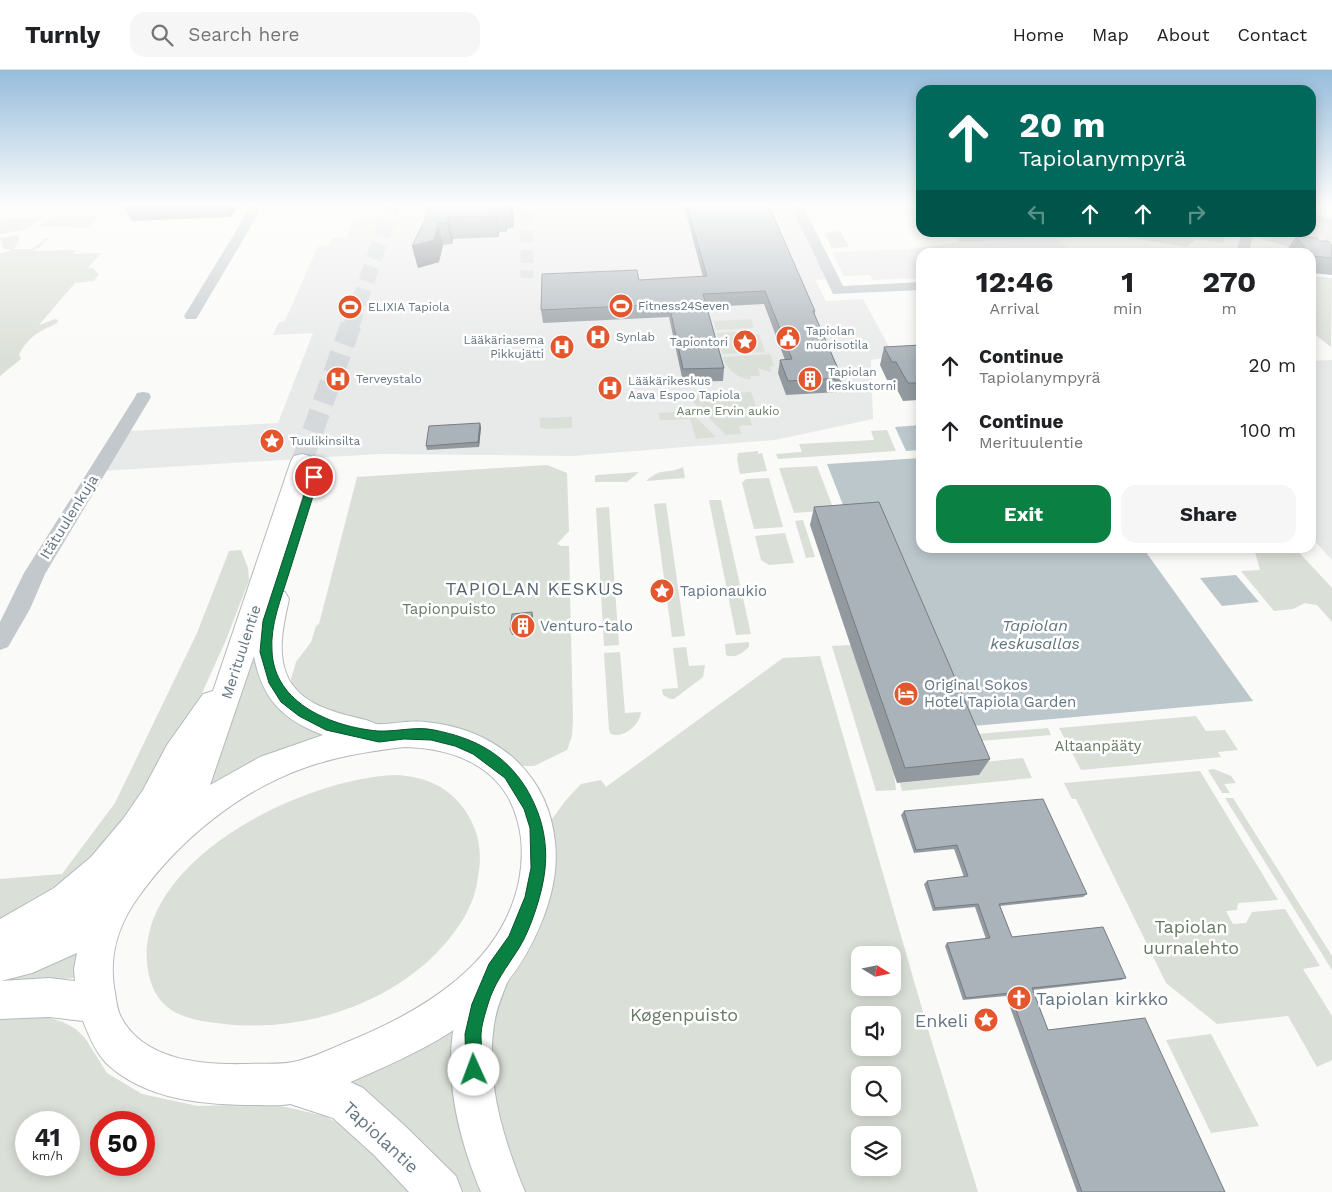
<!DOCTYPE html>
<meta charset="utf-8">
<style>
:root{--surface:#fff;--page:#f6f6f6;--text:#202124;--muted:#757577;--line:#e0e0e0;--accent:#0b8043}
body{margin:0;font-family:"Work Sans",sans-serif;background:var(--page);color:var(--text);height:100vh;display:flex;flex-direction:column;font-size:19px;white-space:nowrap}
*{box-sizing:border-box;margin:0}
p{font-size:16px;color:var(--muted)}
.icon{flex:none;width:28px;height:28px;fill:none;stroke:currentColor;stroke-width:2;stroke-linecap:round;stroke-linejoin:round}
.map{position:relative;flex:1;overflow:hidden}
.side{position:absolute;left:916px;top:178px;width:400px;height:305px;display:flex;flex-direction:column;background:var(--surface);border-radius:15px;box-shadow:0 2px 12px #0003}
.side>*{flex:none}
.hud{position:absolute;left:916px;top:15px;width:400px;height:152px;border-radius:15px;box-shadow:0 2px 12px #0003;background:#00695c;color:#fff;overflow:hidden}
.needle{width:32px;rotate:100deg}
.fabs{position:absolute;left:851px;top:876px;display:grid;gap:10px}
.fabs a{display:grid;place-items:center;width:50px;height:50px;border-radius:10px;background:var(--surface);box-shadow:0 2px 12px #0003;font-size:25px}
.speed{position:absolute;left:15px;top:1041px;display:flex;gap:10px;font-size:25px;font-weight:700;text-align:center}
.speed>*{display:grid;place-content:center;width:65px;height:65px;border-radius:50%;background:var(--surface);box-shadow:0 2px 12px #0003;line-height:1}
.speed small{font-size:12px;font-weight:400}
.speed .limit{border:8px solid #d22;background:#fff;color:#111}
.pin{position:absolute;display:grid;place-items:center;width:42px;height:42px;color:#fff;margin:-21px;border:2px solid #fff;border-radius:50%;box-shadow:0 1px 5px #0007}
.me{position:absolute;width:55px;margin:-28px;rotate:358deg;stroke-linejoin:round;filter:drop-shadow(0 0 4px #0008)}
.turn{display:flex;align-items:center;gap:18px;height:105px;padding:0 20px;font-size:22px}
.turn .icon{width:65px;height:65px;stroke-width:2.5}
.turn b{display:block;font-size:35px;line-height:42px}
.lanes{display:flex;align-items:center;height:48px;padding:0 20px;background:#0003;justify-content:center;gap:25px;direction:ltr}
.lanes .off{opacity:.35}
.eta{display:flex;justify-content:space-evenly;align-items:center;height:85px;text-align:center}
.eta b{font-size:30px;font-weight:700;line-height:35px}
.action{display:flex;gap:10px;margin-top:auto;padding:10px 20px}
.action a{flex:1;height:58px;border-radius:15px;background:var(--accent);color:#fff;font-size:20px;font-weight:700;line-height:58px;text-align:center}
.action a+a{background:var(--page);color:var(--text)}
ul{padding:0;list-style:none}
li{display:flex;align-items:center;gap:15px;height:65px;padding:0 20px}
li div{flex:1}
li b{display:block;font-size:19px}
li em{font-style:normal}
header{display:flex;align-items:center;gap:30px;box-sizing:border-box;height:70px;padding:0 25px;background:var(--surface);border-bottom:1px solid var(--line)}
header strong{font-size:24px}
nav{display:flex;gap:28px;margin-inline-start:auto;font-size:18px}
.search{width:350px;height:45px;background:var(--page);display:flex;align-items:center;gap:12px;box-sizing:border-box;padding:0 18px;border-radius:15px;color:var(--muted);font-size:19px}
.map>svg:first-child{display:block}
.built{fill:#e8e9e9}
.green{fill:#dadfd7;fill-rule:evenodd}
.water{fill:#bbc7cb}
.lines{fill:none;stroke-linecap:round;stroke-linejoin:round}
.minor-tunnel{stroke:#d5d9db;stroke-width:13;stroke-dasharray:13 7;stroke-linecap:butt}
.primary-tunnel-far1{stroke:#d5d9db;stroke-width:16;stroke-dasharray:16 8;stroke-linecap:butt}
.primary-tunnel{stroke:#d5d9db;stroke-width:21;stroke-dasharray:21 10;stroke-linecap:butt}
.secondary-casing{stroke:#b3babf;stroke-width:2}
.primary-casing{stroke:#b5babe;stroke-width:2}
.minor{fill:#c3c8cc;fill-rule:evenodd}
.secondary{fill:#fff;fill-rule:evenodd}
.primary{fill:#fff;fill-rule:evenodd}
.wall{fill:#929a9f}
.shaded-wall{fill:#777d82}
.building{fill:#aab3b9;stroke:#777d82}
.route{fill:#0b8043;stroke:#07532c}
.labels{text-anchor:middle;dominant-baseline:central;stroke-width:5;stroke-linejoin:round;paint-order:stroke}
.far-poi-label{font-size:12px;fill:#657683;stroke:#fff;text-anchor:start}
.far-park-label{font-size:12px;fill:#687a64;stroke:#fff}
.street-label{font-size:15px;fill:#657683;stroke:#fff}
.poi-label{font-size:15px;fill:#657683;stroke:#fff;text-anchor:start}
.park-label{font-size:15px;fill:#687a64;stroke:#fff}
.water-label{font-size:16px;font-style:italic;fill:#60757c;stroke:#fff}
.quarter-label{font-size:18px;letter-spacing:1px;fill:#57646e;stroke:#fff}
.near-park-label{font-size:18px;fill:#687a64;stroke:#fff}
.near-poi-label{font-size:18px;fill:#657683;stroke:#fff;text-anchor:start}
.near-street-label{font-size:18px;fill:#657683;stroke:#fff}
</style>
<header>
<strong>Turnly</strong>
<div class="search"><svg class="icon" aria-label="search" viewBox="0 0 24 24"><circle cx="10" cy="10" r="6"/><path d="M15 15l6 6"/></svg>Search here</div>
<nav><a>Home</a><a>Map</a><a>About</a><a>Contact</a></nav>
</header>
<div class="map">
<svg width="1332" height="1122" viewBox="0 0 1332 1122">
<rect width="100%" height="100%" fill="#fafaf8"/>
<path class="built" d="M425 136H792L828 209 815 210 826 231 863 229 894 286 871 290 873 349 775 370 572 386 378 384 103 401 128 361 278 353 313 263 273 265 279 252 285 251 318 176 329 175 332 168H346L354 148 422 145Z
M1056 167 1071 182H921V208L873 210 870 205 844 206 832 182 911 179 959 172Z
M1332 290V490L1311 467V291Z"/>
<path class="green" d="M99 145 87 158 39 156 53 147Z
M44 147 27 159 0 164V149Z
M1311 148 1332 155V190L1324 182 1293 178 1256 167 1257 163 1311 162Z
M840 161 849 177 832 178 824 163Z
M953 163H1227L1223 173 1196 169 1187 177 1108 164 1068 168 959 172Z
M19 165V170L14 179H32L44 170 41 169 49 168 39 178 35 179 33 181 76 180 73 184 101 183 88 198H93L99 204 94 211 75 213 39 255 55 249 58 250 57 253C38 263 31 264 19 284L21 289 0 306V183L10 181 9 179 4 180 0 168Z
M1311 206 1332 208 1331 277 1311 261Z
M751 249 754 258 716 260 714 251Z
M748 261 749 264H759L765 282 723 284 717 263Z
M770 284 774 296 770 297 771 302 758 298 760 306H750L751 309C738 310 726 298 723 287Z
M751 322 756 336H749L752 346H749L752 355 739 356 741 364 726 365 688 327 690 325Z
M678 340H688L716 367 696 369 690 349 660 350 658 343 678 342Z
M572 347V358L545 359 540 357V348Z
M887 360 896 381 778 389 776 384 802 382 799 374 874 370 871 361Z
M758 381V384L762 383 767 401 740 404 737 389 738 383Z
M547 395 567 403 569 461 557 474 561 476H569L573 650 572 666 567 680 534 696H519L357 655 307 630 293 617 291 609 296 592 311 572 316 556 319 554 357 407Z
M817 396 834 440 794 443 779 398Z
M683 397 685 408 646 411C663 396 667 405 683 397Z
M639 402 627 412H595V406L597 405Z
M769 408 783 457 754 459 742 413 746 409Z
M709 430H721L751 564 736 565Z
M666 433 685 566 672 567 654 434Z
M609 437 619 575 604 576 596 438Z
M803 450 815 487 806 488 795 451Z
M785 463 794 493 769 495 761 490 755 466Z
M1259 478H1295L1332 518V552L1317 535 1305 533 1293 539 1274 541 1241 501 1260 500 1255 482Z
M241 480 248 498 249 510 226 570 198 632 114 778 0 857V809L62 804 115 733 197 563 229 481Z
M253 563 258 585 327 666 203 731Z
M749 572V577C742 583 735 589 726 585L725 574Z
M851 575 894 704 896 720 876 721 832 576Z
M686 577 689 596 705 595 703 607 674 629H670L663 625 662 619 678 618 673 578Z
M620 582 625 643 641 642C640 655 623 669 611 664L609 660 604 583Z
M820 586 930 966 978 1122H514L482 966 552 749 566 730 581 714 601 710 606 717 783 588ZM860 885H892V918H860ZM860 945H892V978H860ZM860 1005H892V1038H860ZM860 1065H892V1098H860Z
M1196 646 1206 661 1225 660 1238 680 1218 682 1221 687 1081 700 1059 658Z
M1048 658 1051 665 969 672 966 665Z
M1023 688 1032 708 902 721 900 713 979 705 974 693Z
M1214 699 1231 706 1236 713 1224 714 1230 723H1222L1208 700Z
M1200 701 1278 830 1238 833 1237 840 1226 841 1233 854 1246 853 1252 842 1285 839 1320 896 1303 899 1332 946V990L1317 997 1288 946 1217 954 1166 913 1076 729H1072L1064 713Z
M395 705C426 706 452 718 468 745 480 765 482 785 478 807 475 832 464 850 449 869 397 933 305 963 224 954 209 952 194 951 179 944 158 935 149 915 147 893 139 787 306 708 395 705Z
M1225 728H1233L1332 886V900Z
M80 873 76 908 0 913V903Z
M36 944 63 952 76 959 85 968 107 1003 142 1024 198 1036 263 1034 286 1037 325 1046 352 1061 414 1122H0V947ZM26 1052H69V1095H26ZM101 1052H144V1095H101Z
M456 954 488 1122H454L348 1013C387 999 421 979 456 954Z
M1211 964 1259 1056 1211 1063 1166 970Z"/>
<path class="water" d="M921 355V380L906 381 895 357Z
M921 388V478H1143L1253 631 973 656 845 440 827 394Z
M1236 505 1259 532 1222 536 1200 508Z"/>
<g class="lines">
<path class="minor-tunnel" d="M527 140V208"/>
<path class="primary-tunnel-far1" d="M351 257 392 136"/>
<path class="primary-tunnel" d="M302 391 351 255"/>
<defs>
<path id="secondary" d="M490 889 503 895 509 908C503 923 496 939 494 955 485 1011 504 1071 525 1122H481C460 1072 444 1011 454 956 458 935 467 914 477 895Z
M290 993 333 1004 363 1018 404 1055 456 1106 462 1122H409L374 1085 333 1048 275 1029 269 1014 275 999Z"/>
<path id="primary" d="M302 384 310 386 313 391 274 520 285 522 289 529C284 553 277 579 286 603 298 635 337 643 366 650 370 651 373 653 376 654 389 655 409 650 425 652 493 658 548 701 555 772 558 799 552 826 542 851 508 936 450 968 371 1003 345 1014 318 1028 290 1034 280 1036 269 1035 258 1035 206 1035 146 1031 106 993 95 981 89 966 83 951L49 947 0 949V849L54 818 91 787 123 749 143 720 167 675 203 624 213 621 291 391 294 386ZM254 586C262 629 283 650 323 665L260 687 210 715ZM405 677C454 678 503 697 517 749 523 769 523 790 519 811 502 894 424 940 352 970 332 978 313 988 293 992 278 995 262 993 247 994 203 995 142 991 120 945 116 936 116 926 114 917 109 884 119 853 139 826 179 770 239 721 304 698 337 686 371 681 405 677ZM77 883 74 899 75 911 49 908 1 911 32 903Z"/>
</defs>
<use href="#secondary" class="secondary-casing"/>
<use href="#primary" class="primary-casing"/>
<path class="minor" d="M249 136H261L250 158 198 246 196 249H186L184 246 238 158Z
M791 136H803L843 216 921 212V220L833 224Z
M1311 142 1332 149V157L1311 150Z
M1242 162H1254L1249 182H1236Z
M143 322 149 323 151 327 45 504 30 539 8 577 0 580V552L24 503 135 327 137 323Z"/>
<use href="#secondary" class="secondary"/>
<use href="#primary" class="primary"/>
</g>
<path class="wall" d="M124 136H238L231 147 132 151Z
M514 136 513 158 507 159V162H499V167L453 169 452 174 443 175 439 192 418 198 412 176 425 150Z
M684 136H769L815 241V245L842 308 839 322 786 325 778 303 780 290H785L764 234 707 237 724 298 723 311 683 312 669 247 543 253 541 240 639 210 703 207Z
M1296 166 1320 171 1332 176V205L1311 203V182H1286Z
M921 275V337L918 330 903 331 892 310H887L880 295 884 277Z
M481 357 479 377 427 380 426 376Z
M814 437 990 689 979 705 897 713 810 455Z
M532 542 533 547 532 564 512 565 510 560Z
M904 741 1087 824 1083 827 1000 836 1012 867 1126 908 1121 910 1033 920 1048 960 1225 1122H1077L1006 926 963 930 945 876 947 873 986 869 975 837 933 841 924 814 927 811 964 807 954 779 914 783 901 745Z"/>
<path class="shaded-wall" d="M226 136H238L231 147Z
M509 136H514L513 158 509 137Z
M504 138 507 159V162L504 141Z
M496 141 499 162V167L495 146Z
M448 147 453 169 452 174 447 153Z
M438 153 443 175 439 192 418 198 412 176Z
M480 353 481 357 479 377 478 372Z
M532 542 533 547 532 564 531 559Z"/>
<path class="building" d="M429 136H509V137L504 138V141H496L495 146 448 147 447 153H438L434 170 412 176 425 150Z
M687 136H769L815 241H813L842 308 788 311 780 290 792 289 765 221 703 224 724 298 683 299 669 234 541 240 542 204 637 200 639 210 707 206Z
M1296 166 1317 168 1320 171H1328L1332 176V188L1311 186V182H1308Z
M921 275V313H908L896 292H892L884 277Z
M480 353 478 372 426 376 429 356Z
M879 432 990 689 905 698 814 437Z
M532 542 531 559 510 560 512 544Z
M1043 729 1087 824 999 834 1012 867 1103 857 1126 908 1032 918 1048 960 1145 948 1225 1122H1082L1010 923 966 928 947 873 990 868 978 834 935 838 927 811 968 806 957 775 916 780 904 741Z"/>
<linearGradient id="sky" x2="0" y2="1"><stop stop-color="#96bcdc"/><stop offset="0.46" stop-color="#fdfdfc"/><stop offset="1" stop-color="#fdfdfc" stop-opacity="0"/></linearGradient>
<rect width="1332" height="293" fill="url(#sky)"/>
<path class="route" d="M314 404 319 407C309 439 299 471 289 503 281 529 270 555 272 581 274 634 333 657 378 661 397 662 415 656 434 660 474 668 504 683 526 718 541 743 548 770 545 799 543 821 531 859 519 878 507 897 494 913 488 934 485 944 481 956 481 966 481 979 485 993 480 1006L474 1008 468 1006 466 1000 465 964 472 934 489 894 509 866 525 827 531 798 530 758 524 739 505 708 473 684 455 676 431 670 404 669 379 672 326 660 299 646 281 632 269 613 260 582 263 551 310 407Z"/>
<defs>
<symbol id="stadium-disc" viewBox="-11 -11 22 22"><circle r="9.5" fill="#e4572e" stroke="#fff"/><path d="M0-5a6.5 5 0 1 0 0 10a6.5 5 0 1 0 0-10ZM-3.5-1.8h7v3.6h-7Z" fill="#fff"/></symbol>
<symbol id="hospital-disc" viewBox="-11 -11 22 22"><circle r="9.5" fill="#e4572e" stroke="#fff"/><path d="M-5-5h3v3.5h4V-5h3V5h-3V1.5h-4V5h-3Z" fill="#fff"/></symbol>
<symbol id="civic-disc" viewBox="-11 -11 22 22"><circle r="9.5" fill="#e4572e" stroke="#fff"/><path d="M-.6-6.5H3V-4.5H.6V-3L4-1V1h2V6H-6V1h2V-1L-.6-3ZM-1.2 2.5V6h2.4V2.5Z" fill="#fff"/></symbol>
<symbol id="sight-disc" viewBox="-11 -11 22 22"><circle r="9.5" fill="#e4572e" stroke="#fff"/><path d="M0-6L1.8-2.2L6-1.7L2.9 1.2L3.7 5.4L0 3.3L-3.7 5.4L-2.9 1.2L-6-1.7L-1.8-2.2Z" fill="#fff"/></symbol>
<symbol id="building-disc" viewBox="-11 -11 22 22"><circle r="9.5" fill="#e4572e" stroke="#fff"/><path d="M-4-6H4V6H1V3H-1V6H-4ZM-2.5-4.3h1.7v1.8h-1.7ZM.8-4.3h1.7v1.8H.8ZM-2.5-1h1.7V.8h-1.7ZM.8-1h1.7V.8H.8Z" fill="#fff"/></symbol>
<symbol id="hotel-disc" viewBox="-11 -11 22 22"><circle r="9.5" fill="#e4572e" stroke="#fff"/><path d="M-6-4.5h1.5V1H6V5H4.5V3h-9V5H-6ZM-4 0a1.8 1.8 0 1 1 3.6 0ZM.5 0V-2.5h3Q6-2.5 6 0Z" fill="#fff"/></symbol>
<symbol id="church-disc" viewBox="-11 -11 22 22"><circle r="9.5" fill="#e4572e" stroke="#fff"/><path d="M-1.2-6h2.4v3.5h3.3v2.4h-3.3V6h-2.4V-.1h-3.3v-2.4h3.3Z" fill="#fff"/></symbol>
</defs>
<g fill-rule="evenodd">
<use href="#stadium-disc" x="607" y="222" width="28" height="28"/>
<use href="#stadium-disc" x="336" y="223" width="28" height="28"/>
<use href="#hospital-disc" x="584" y="253" width="28" height="28"/>
<use href="#civic-disc" x="774" y="254" width="28" height="28"/>
<use href="#sight-disc" x="731" y="258" width="28" height="28"/>
<use href="#hospital-disc" x="548" y="263" width="28" height="28"/>
<use href="#hospital-disc" x="324" y="295" width="28" height="28"/>
<use href="#building-disc" x="796" y="295" width="28" height="28"/>
<use href="#hospital-disc" x="596" y="304" width="28" height="28"/>
<use href="#sight-disc" x="258" y="357" width="28" height="28"/>
<use href="#sight-disc" x="648" y="507" width="28" height="28"/>
<use href="#building-disc" x="509" y="542" width="28" height="28"/>
<use href="#hotel-disc" x="892" y="610" width="28" height="28"/>
<use href="#church-disc" x="1005" y="914" width="28" height="28"/>
<use href="#sight-disc" x="972" y="936" width="28" height="28"/>
</g>
<g class="labels">
<g class="far-poi-label">
<text x="638" y="236">Fitness24Seven</text>
<text x="368" y="237">ELIXIA Tapiola</text>
<text x="806" y="261">Tapiolan<tspan x="806" dy="14">nuorisotila</tspan></text>
<text x="616" y="267">Synlab</text>
<text x="544" y="270" text-anchor="end">Lääkäriasema<tspan x="544" dy="14">Pikkujätti</tspan></text>
<text x="728" y="272" text-anchor="end">Tapiontori</text>
<text x="828" y="302">Tapiolan<tspan x="828" dy="14">keskustorni</tspan></text>
<text x="356" y="309">Terveystalo</text>
<text x="628" y="311">Lääkärikeskus<tspan x="628" dy="14">Aava Espoo Tapiola</tspan></text>
<text x="290" y="371">Tuulikinsilta</text>
</g>
<g class="far-park-label">
<text x="728" y="341">Aarne Ervin aukio</text>
</g>
<g class="street-label">
<text transform="translate(69 447) rotate(-58)">Itätuulenkuja</text>
<text transform="translate(241 582) rotate(-72)">Merituulentie</text>
</g>
<g class="poi-label">
<text x="680" y="521">Tapionaukio</text>
<text x="540" y="556">Venturo-talo</text>
<text x="924" y="615">Original Sokos<tspan x="924" dy="17">Hotel Tapiola Garden</tspan></text>
</g>
<g class="park-label">
<text x="449" y="539">Tapionpuisto</text>
<text x="1098" y="676">Altaanpääty</text>
</g>
<g class="water-label">
<text x="1035" y="555">Tapiolan<tspan x="1035" dy="18">keskusallas</tspan></text>
</g>
<g class="quarter-label">
<text x="535" y="518">TAPIOLAN KESKUS</text>
</g>
<g class="near-park-label">
<text x="1191" y="856">Tapiolan<tspan x="1191" dy="21">uurnalehto</tspan></text>
<text x="684" y="944">Køgenpuisto</text>
</g>
<g class="near-poi-label">
<text x="1036" y="928">Tapiolan kirkko</text>
<text x="968" y="950" text-anchor="end">Enkeli</text>
</g>
<g class="near-street-label">
<text transform="translate(381 1067) rotate(43)">Tapiolantie</text>
</g>
</g>
</svg>
<div class="fabs">
<a><svg class="needle" viewBox="-14 -14 28 28"><path d="M0-13l5 13h-10z" fill="#e53935"/><path d="M0 13l5-13h-10z" fill="#757577"/></svg></a>
<a><svg class="icon" aria-label="sound" viewBox="0 0 24 24"><path d="M4 9h4l5-4v14l-5-4H4zM17 9q2 3 0 6"/></svg></a>
<a><svg class="icon" aria-label="search" viewBox="0 0 24 24"><circle cx="10" cy="10" r="6"/><path d="M15 15l6 6"/></svg></a>
<a><svg class="icon" aria-label="layers" viewBox="0 0 24 24"><path d="M12 4l9 5-9 5-9-5zM3 14l9 5 9-5"/></svg></a>
</div>
<div class="speed"><div>41<small>km/h</small></div><div class="limit">50</div></div>
<div class="pin" style="left:314px;top:407px;background:#d93025"><svg class="icon" aria-label="arrive" viewBox="0 0 24 24"><path d="M6 21V4h12l-3 4 3 4H6"/></svg></div>
<svg class="me" style="left:474px;top:1000px" viewBox="-20 -20 40 40"><circle r="19" fill="#fff"/><path d="M0-13L10 11 0 6-10 11z" fill="#0b8043"/></svg>
<div class="hud">
<div class="turn"><svg class="icon" aria-label="ahead" viewBox="0 0 24 24"><path d="M12 20V5M6 11l6-6 6 6"/></svg><div><b>20 m</b>Tapiolanympyrä</div></div>
<div class="lanes"><svg class="icon off" aria-label="left" viewBox="0 0 24 24"><path d="M17 20v-9H6M10 6l-5 5 5 5"/></svg><svg class="icon" aria-label="ahead" viewBox="0 0 24 24"><path d="M12 20V5M6 11l6-6 6 6"/></svg><svg class="icon" aria-label="ahead" viewBox="0 0 24 24"><path d="M12 20V5M6 11l6-6 6 6"/></svg><svg class="icon off" aria-label="right" viewBox="0 0 24 24"><path d="M7 20v-9h11M14 6l5 5-5 5"/></svg></div>
</div>
<section class="side">
<div class="eta">
<div><b>12:46</b><p>Arrival</p></div>
<div><b>1</b><p>min</p></div>
<div><b>270</b><p>m</p></div>
</div>
<ul>
<li><svg class="icon" aria-label="ahead" viewBox="0 0 24 24"><path d="M12 20V5M6 11l6-6 6 6"/></svg><div><b>Continue</b><p>Tapiolanympyrä</p></div><em>20 m</em></li>
<li><svg class="icon" aria-label="ahead" viewBox="0 0 24 24"><path d="M12 20V5M6 11l6-6 6 6"/></svg><div><b>Continue</b><p>Merituulentie</p></div><em>100 m</em></li>
</ul>
<div class="action"><a>Exit</a><a>Share</a></div>
</section>
</div>
